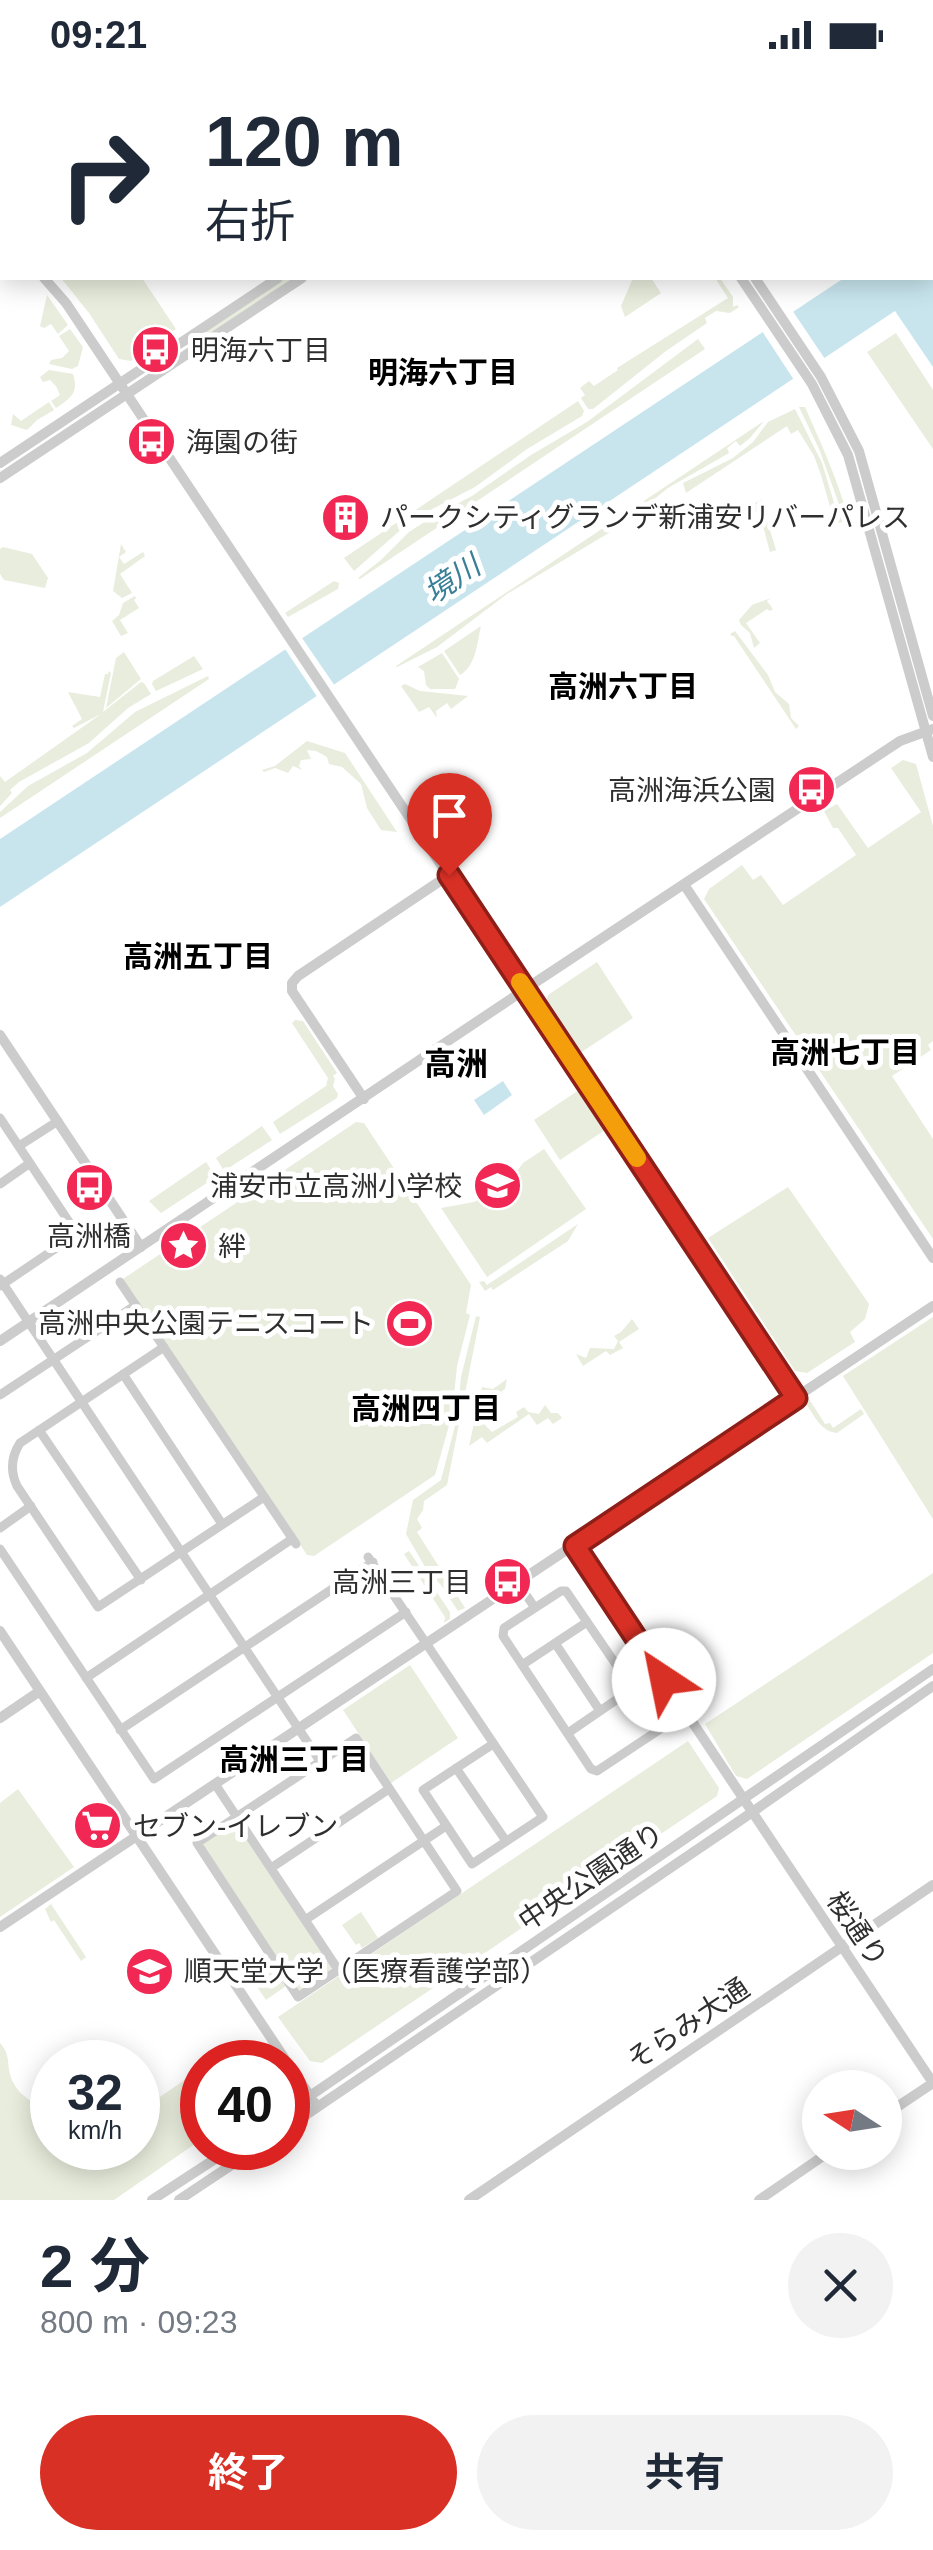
<!DOCTYPE html>
<html lang="ja">
<meta charset="utf-8">
<style>
:root{--surface:#fff;--page:#f2f2f3;--text:#1f2937;--muted:#747a83;--accent:#d93025}
body{margin:0;font-family:Arial,"Noto Sans JP",sans-serif;background:var(--page);color:var(--text);height:100vh;display:flex;flex-direction:column;font-size:38px;white-space:nowrap}
*{box-sizing:border-box;margin:0}
p{font-size:32px;color:var(--muted)}
.icon{flex:none;width:55px;height:55px;fill:none;stroke:currentColor;stroke-width:2;stroke-linecap:round;stroke-linejoin:round}
.map{position:relative;height:2130px;overflow:hidden}
.details{display:flex;flex-direction:column;background:var(--surface);flex:1}
.details>*{flex:none}
.top-card{position:absolute;left:0px;top:0px;width:935px;height:210px;box-shadow:0 5px 25px #0003;background:#fff;color:var(--text);overflow:hidden}
.needle{width:65px;rotate:282deg}
.tools{position:absolute;left:802px;top:2000px;display:grid;gap:20px}
.tools a{display:grid;place-items:center;width:100px;height:100px;border-radius:50%;background:var(--surface);box-shadow:0 5px 25px #0003;font-size:50px}
.speed{position:absolute;left:30px;top:1970px;display:flex;gap:20px;font-size:50px;font-weight:700;text-align:center}
.speed>*{display:grid;place-content:center;width:130px;height:130px;border-radius:50%;background:var(--surface);box-shadow:0 5px 25px #0003;line-height:1}
.speed small{font-size:25px;font-weight:400}
.speed .limit{border:15px solid #d22;background:#fff;color:#111}
.pin{position:absolute;display:grid;place-items:center;width:85px;height:85px;color:#fff;margin:-102px -42px;border-radius:50% 50% 50% 0;rotate:-45deg;box-shadow:0 0 10px #0007}
.pin .icon{rotate:45deg}
.me{position:absolute;width:110px;margin:-55px;rotate:326deg;stroke-linejoin:round;filter:drop-shadow(0 0 8px #0008)}
.turn{display:flex;align-items:center;gap:35px;height:210px;padding:0 40px;font-size:45px}
.turn .icon{width:130px;height:130px;stroke-width:2.5}
.turn b{display:block;font-size:70px;line-height:85px}
.round{display:grid;place-items:center;flex:none;width:105px;height:105px;border-radius:52px;background:var(--page)}
.head{display:flex;align-items:center;justify-content:space-between;height:170px;padding:0 40px}
h1{font-size:60px;font-weight:700;line-height:75px}
.cta{display:flex;gap:20px;margin-top:auto;padding:20px 40px}
.cta a{flex:1;height:115px;border-radius:60px;background:var(--accent);color:#fff;font-size:40px;font-weight:700;line-height:115px;text-align:center}
.cta a+a{background:var(--page);color:var(--text)}
.status{display:flex;justify-content:space-between;align-items:center;height:70px;padding:0 50px;background:var(--surface);direction:ltr}
.status svg{height:28px;fill:currentColor}
.map>svg:first-child{display:block}
.green{fill:#e8eddd}
.water{fill:#c8e5ee}
.pier{fill:#fff}
.lines{fill:none;stroke-linecap:round;stroke-linejoin:round}
.minor{stroke:#ccc;stroke-width:9}
.tertiary{stroke:#ccc;stroke-width:10}
.route-casing{stroke:#8d1f18;stroke-width:25}
.route{stroke:#d93025;stroke-width:18}
.slow{stroke:#f59e0b;stroke-width:18}
.labels{text-anchor:middle;dominant-baseline:central;stroke-width:10;stroke-linejoin:round;paint-order:stroke}
.poi-label{font-size:28px;fill:#2f2f2f;stroke:#fff;text-anchor:start}
.street-label{font-size:28px;fill:#2f2f2f;stroke:#fff}
.neighbourhood-label{font-size:30px;font-weight:bold;fill:#000;stroke:#fff}
.water-label{font-size:30px;font-style:italic;fill:#387f97;stroke:#fff}
.quarter-label{font-size:32px;font-weight:bold;fill:#000;stroke:#fff}
</style>
<div class="status"><b>09:21</b><svg viewBox="0 0 49 12"><path d="M0 12V9h3v3zM5 12V6h3v6zM10 12V3h3v9zM15 12V0h3v12zM26 1h20v11H26zM47 4h2v5h-2z"/></svg></div>
<div class="map">
<svg width="933" height="2130" viewBox="0 0 933 2130">
<rect width="100%" height="100%" fill="#fff"/>
<path class="green" d="M637 0H933V66L932 2H638Z
M61 208H142L176 259 131 291 119 289 89 243Z
M285 208H293L206 266 177 280Z
M633 208H651L661 223 625 247 621 236Z
M715 208H720L733 227V237L737 235 739 237 730 243 716 241 705 248 707 253 666 281 593 339H588L581 328 585 325 580 318 589 311 594 316 618 300 617 298 728 228Z
M47 225 68 255 58 264 51 254 44 258 40 256Z
M70 259 83 277 78 296 72 299 49 294 51 290 62 288 69 281 59 266Z
M896 263 933 320V379L867 282Z
M698 269 705 279 360 509 358 508 381 490 409 462 432 447 472 426 531 385 587 352Z
M49 300 73 304C79 323 71 328 56 338L51 331 60 325 56 316 50 310 43 312 40 307Z
M578 331 584 341 582 346 527 379 475 417 413 449 354 501 344 488Z
M49 332 54 340 37 350 27 360 11 355 13 344 21 351Z
M799 337H805C820 371 835 404 846 440H841L820 381Z
M795 339 822 393 838 446 847 445 849 450 835 454 821 405 814 386 798 360 791 364 787 356 686 423 683 413 733 388 753 372 768 352Z
M764 351 750 368 740 376 736 371 727 378 729 383 668 418 626 452 619 453 617 458 507 524 437 577 397 597 396 596Z
M761 430 776 480 770 482 759 441 740 446 738 441Z
M121 474 126 482 119 487 124 494 143 482 145 486 120 504 132 523 122 528 113 521Z
M3 477 32 484 48 508 45 518 4 510 0 504V479Z
M334 511 339 513 338 519 288 547 285 543Z
M135 526 136 528 134 530 139 538 120 550 128 563 121 566 112 551 119 545 123 533Z
M771 528 767 531 773 539 770 541 767 539 746 553 760 573 754 578 750 563 741 555 739 550 752 535Z
M481 556C477 573 476 596 460 605L444 581Z
M735 561 768 605 775 622 789 634 791 648 799 656 796 659 734 566H732L730 564Z
M124 582 141 609 106 638 116 588Z
M442 583 459 609 455 619H430L426 615 424 601 418 597Z
M194 586 203 599 156 621 152 614 153 611Z
M109 601 111 603 103 642 141 612 144 613 151 624 128 638 89 673 19 712 10 720 12 723 0 736V706L5 712 101 644 74 658 72 656 82 649 68 622 100 627 105 604H108Z
M208 606 209 609 0 748V742L28 716 87 683 135 642Z
M405 614 420 621 468 626 451 639 447 633 436 641 437 648 429 637 419 642 401 616Z
M307 671 345 683 397 762 381 760 367 738 361 714 342 697 329 694 327 687 316 681 307 680 311 689 301 690 299 696 302 700 293 696 288 703 275 698 264 702 262 700 275 696Z
M903 690 916 694 933 756V971L928 975 931 980 892 1006 933 1069V1169L704 829 709 819 742 795 753 810 761 805 783 835 856 785 838 758H833L824 741 837 734 868 778 921 742 891 698Z
M597 892 633 948 577 985 545 938 548 925Z
M295 950 303 951 337 1003 333 1006 335 1009 333 1016 338 1024 337 1028 280 1064 273 1052 326 1016 328 1008 292 953Z
M579 1020 605 1060 560 1090 534 1050Z
M356 1052 364 1053 471 1215 466 1243 470 1245 457 1296 452 1345 435 1405 314 1486 307 1485 123 1209Z
M262 1056 272 1070 224 1101 216 1088Z
M544 1079 586 1139 487 1207 441 1138 474 1132 493 1123 512 1108 523 1093Z
M206 1092 216 1107 161 1143 149 1131Z
M788 1117 869 1234 865 1249 850 1262 855 1272 807 1303 795 1301 708 1168Z
M578 1154 568 1171 493 1220 491 1217 485 1221 479 1212 484 1211 487 1215Z
M476 1246 480 1247 447 1415 424 1431 423 1440 417 1449 422 1458 417 1462 465 1538 458 1541 441 1515 428 1502 406 1464 413 1430 441 1410 457 1348 461 1307Z
M933 1247V1449L843 1306Z
M632 1249 639 1259 619 1272 623 1278 610 1285 606 1281 583 1296 576 1284 586 1288 590 1278 614 1279 618 1271 614 1266 621 1262Z
M507 1309 505 1319 481 1336 490 1351 485 1355 492 1362 518 1347 516 1342 524 1337 528 1342 539 1344 545 1335 551 1343H558L562 1348 553 1354 548 1348 537 1355 529 1344 487 1373 482 1367 469 1376 482 1317 493 1319Z
M809 1329 825 1354 830 1353 833 1358 861 1339 864 1344 837 1363C820 1361 814 1345 805 1332Z
M409 1481 450 1542V1549L444 1553 445 1547 404 1484Z
M933 1503V1583L747 1709 736 1706 705 1654Z
M410 1595 458 1668 391 1713 343 1640Z
M688 1671 719 1718 717 1726 322 1993 310 1991 278 1947Z
M18 1719 74 1797 0 1847V1733Z
M233 1753 237 1754 332 1896 331 1901 304 1920H298L204 1777V1773Z
M51 1834 86 1887 81 1891 54 1850 51 1852 45 1839Z
M361 1842 378 1868 362 1878 359 1873 356 1875 342 1855Z
M267 1887 286 1916 266 1930 246 1901Z
M0 1973C10 1984 7 1991 10 2004 14 2021 29 2031 44 2038 36 2059 50 2060 52 2078H56L65 2089 85 2078H138V2042L202 1998V2069L114 2130H0Z
M244 1973 258 1992H210L235 1976 238 1977Z"/>
<path class="water" d="M933 127V297L895 241 0 837V769L844 208H932Z
M503 1011 512 1025 484 1045 474 1030Z"/>
<path class="pier" d="M790 237 827 292 796 313 760 258Z
M300 565 337 619 320 631 283 576Z"/>
<g class="lines">
<path class="minor" d="M0 1048 77 1164 0 1216
M19 1076 58 1051
M0 1114 30 1093
M0 1209 320 1691
M120 1212 296 1474
M164 1277 20 1373C11 1387 10 1401 17 1416L98 1537 264 1427
M123 1304 222 1454
M0 1325 136 1235
M39 1360 141 1510
M0 1458 31 1436
M0 1479 154 1709 406 1542
M368 1487 543 1747 472 1794 423 1720 493 1674
M518 1513 535 1538
M555 1573 600 1641
M522 1595 587 1552
M86 1608 292 1469
M660 1659 566 1521H561L504 1558 503 1566 591 1699 597 1701 686 1642
M120 1660 373 1492
M568 1663 632 1619
M356 1668 457 1821 298 1927 197 1773Z
M456 1698 506 1771
M215 1714 339 1901
M271 1798 389 1719
M305 1850 446 1756"/>
<path class="tertiary" d="M283 0 285 2
M601 0 603 2
M617 0 619 2
M585 2 588 0
M0 184 2 185
M44 208 66 233 797 1328
M741 208 812 314 848 385 933 687
M755 208 821 307 859 381 933 646
M0 393 278 208
M0 408 302 208
M685 816 933 1188
M0 965 141 1177
M364 1029 292 921V913L298 906 449 805
M0 1271 536 912 900 671 933 659
M575 1476 933 2013
M0 1561 287 1992
M0 1648 40 1621
M0 1857 933 1236
M288 1993 314 2032
M288 2041 933 1599
M885 2045 933 2013
M288 2057 735 1754 933 1616
M152 2130 232 2078
M179 2130 257 2078
M469 2130 933 1815
M759 2130 829 2082"/>
</g>
<g class="lines">
<defs>
<path id="route" d="M449 805 796 1328 575 1476 664 1610"/>
</defs>
<use href="#route" class="route-casing"/>
<use href="#route" class="route"/>
<path class="slow" d="M520 912 637 1088"/>
</g>
<defs>
<symbol id="bus-disc" viewBox="-11 -11 22 22"><circle r="9.5" fill="#f02853" stroke="#fff"/><path d="M-5-6H5V4H4V6H2V4H-2V6H-4V4H-5ZM-3.5-4V0h7V-4ZM-3.5 1.2v1.5H-2V1.2ZM2 1.2v1.5H3.5V1.2Z" fill="#fff"/></symbol>
<symbol id="building-disc" viewBox="-11 -11 22 22"><circle r="9.5" fill="#f02853" stroke="#fff"/><path d="M-4-6H4V6H1V3H-1V6H-4ZM-2.5-4.3h1.7v1.8h-1.7ZM.8-4.3h1.7v1.8H.8ZM-2.5-1h1.7V.8h-1.7ZM.8-1h1.7V.8H.8Z" fill="#fff"/></symbol>
<symbol id="school-disc" viewBox="-11 -11 22 22"><circle r="9.5" fill="#f02853" stroke="#fff"/><path d="M0-5L7-2L0 1L-7-2ZM-4 1L0 2.5L4 1V4Q0 6-4 4Z" fill="#fff"/></symbol>
<symbol id="sight-disc" viewBox="-11 -11 22 22"><circle r="9.5" fill="#f02853" stroke="#fff"/><path d="M0-6L1.8-2.2L6-1.7L2.9 1.2L3.7 5.4L0 3.3L-3.7 5.4L-2.9 1.2L-6-1.7L-1.8-2.2Z" fill="#fff"/></symbol>
<symbol id="stadium-disc" viewBox="-11 -11 22 22"><circle r="9.5" fill="#f02853" stroke="#fff"/><path d="M0-5a6.5 5 0 1 0 0 10a6.5 5 0 1 0 0-10ZM-3.5-1.8h7v3.6h-7Z" fill="#fff"/></symbol>
<symbol id="supermarket-disc" viewBox="-11 -11 22 22"><circle r="9.5" fill="#f02853" stroke="#fff"/><path d="M-6-5.5h2.5l.6 2H6L4.5 2H-2.5L-4.4-4H-6ZM-1.5 3.2a1.3 1.3 0 1 0 .1 0ZM3 3.2a1.3 1.3 0 1 0 .1 0Z" fill="#fff"/></symbol>
<symbol id="university-disc" viewBox="-11 -11 22 22"><circle r="9.5" fill="#f02853" stroke="#fff"/><path d="M0-5L7-2L0 1L-7-2ZM-4 1L0 2.5L4 1V4Q0 6-4 4Z" fill="#fff"/></symbol>
</defs>
<g fill-rule="evenodd">
<use href="#bus-disc" x="128" y="252" width="55" height="55"/>
<use href="#bus-disc" x="124" y="344" width="55" height="55"/>
<use href="#building-disc" x="318" y="420" width="55" height="55"/>
<use href="#bus-disc" x="784" y="692" width="55" height="55"/>
<use href="#school-disc" x="470" y="1088" width="55" height="55"/>
<use href="#bus-disc" x="62" y="1090" width="55" height="55"/>
<use href="#sight-disc" x="156" y="1148" width="55" height="55"/>
<use href="#stadium-disc" x="382" y="1226" width="55" height="55"/>
<use href="#bus-disc" x="480" y="1484" width="55" height="55"/>
<use href="#supermarket-disc" x="70" y="1728" width="55" height="55"/>
<use href="#university-disc" x="122" y="1874" width="55" height="55"/>
</g>
<g class="labels">
<g class="poi-label">
<text x="191" y="280">明海六丁目</text>
<text x="186" y="372">海園の街</text>
<text x="380" y="447">パークシティグランデ新浦安リバーパレス</text>
<text x="776" y="720" text-anchor="end">高洲海浜公園</text>
<text x="462" y="1116" text-anchor="end">浦安市立高洲小学校</text>
<text x="89" y="1166" text-anchor="middle">高洲橋</text>
<text x="218" y="1176">絆</text>
<text x="374" y="1253" text-anchor="end">高洲中央公園テニスコート</text>
<text x="472" y="1512" text-anchor="end">高洲三丁目</text>
<text x="133" y="1756">セブン-イレブン</text>
<text x="184" y="1901">順天堂大学（医療看護学部）</text>
</g>
<g class="street-label">
<text transform="translate(591 1807) rotate(-34)">中央公園通り</text>
<text transform="translate(857 1859) rotate(56)">桜通り</text>
<text transform="translate(688 1954) rotate(-34)">そらみ大通</text>
</g>
<g class="neighbourhood-label">
<text x="443" y="302">明海六丁目</text>
<text x="623" y="616">高洲六丁目</text>
<text x="198" y="886">高洲五丁目</text>
<text x="845" y="982">高洲七丁目</text>
<text x="426" y="1338">高洲四丁目</text>
<text x="294" y="1689">高洲三丁目</text>
</g>
<g class="water-label">
<text transform="translate(452 509) rotate(-34)">境川</text>
</g>
<g class="quarter-label">
<text x="456" y="994">高洲</text>
</g>
</g>
</svg>
<div class="tools">
<a><svg class="needle" viewBox="-14 -14 28 28"><path d="M0-13l5 13h-10z" fill="#e53935"/><path d="M0 13l5-13h-10z" fill="#747a83"/></svg></a>
</div>
<div class="speed"><div>32<small>km/h</small></div><div class="limit">40</div></div>
<div class="pin" style="left:449px;top:805px;background:#d93025"><svg class="icon" aria-label="arrive" viewBox="0 0 24 24"><path d="M6 21V4h12l-3 4 3 4H6"/></svg></div>
<svg class="me" style="left:664px;top:1610px" viewBox="-20 -20 40 40"><circle r="19" fill="#fff"/><path d="M0-13L10 11 0 6-10 11z" fill="#d93025"/></svg>
<div class="top-card">
<div class="turn"><svg class="icon" aria-label="right" viewBox="0 0 24 24"><path d="M7 20v-9h11M14 6l5 5-5 5"/></svg><div><b>120 m</b>右折</div></div>
</div>
</div>
<section class="details">
<div class="head"><div><h1>2 分</h1><p>800 m · 09:23</p></div><a class="round"><svg class="icon" aria-label="close" viewBox="0 0 24 24"><path d="M6 6l12 12M18 6L6 18"/></svg></a></div>
<div class="cta"><a>終了</a><a>共有</a></div>
</section>
